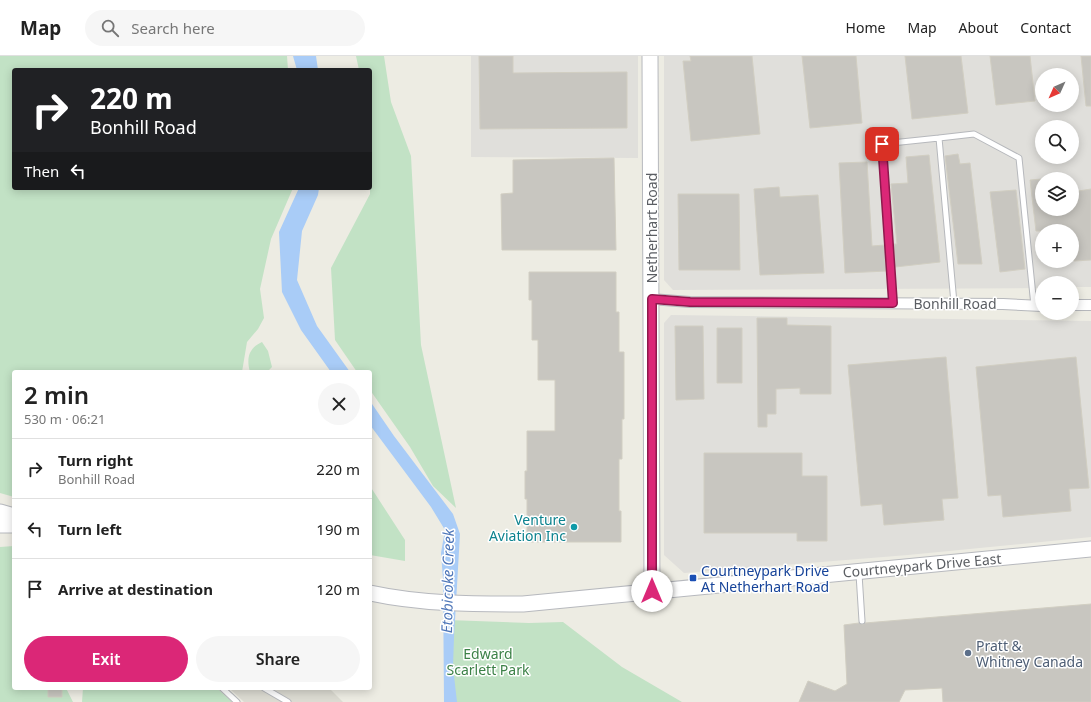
<!DOCTYPE html>
<meta charset="utf-8">
<style>
:root{--surface:#fff;--page:#f6f6f6;--text:#222;--muted:#767676;--line:#e0e0e0;--accent:#db2777}
body{margin:0;font-family:"Noto Sans",sans-serif;background:var(--page);color:var(--text);height:100vh;display:flex;flex-direction:column;font-size:15px;white-space:nowrap}
*{box-sizing:border-box;margin:0}
p{font-size:13px;color:var(--muted)}
.icon{flex:none;width:22px;height:22px;fill:none;stroke:currentColor;stroke-width:2;stroke-linecap:round;stroke-linejoin:round}
.map{position:relative;flex:1;overflow:hidden}
.side{position:absolute;left:12px;top:314px;width:360px;height:320px;display:flex;flex-direction:column;background:var(--surface);border-radius:4px;box-shadow:0 2px 10px #0003}
.side>*{flex:none}
.hud{position:absolute;left:12px;top:12px;width:360px;height:122px;border-radius:4px;box-shadow:0 2px 10px #0003;background:#202124;color:#fff;overflow:hidden}
.needle{width:26px;rotate:225deg}
.tools{position:absolute;left:1035px;top:12px;display:grid;gap:8px}
.tools a{display:grid;place-items:center;width:44px;height:44px;border-radius:50%;background:var(--surface);box-shadow:0 2px 10px #0003;font-size:20px}
.pin{position:absolute;display:grid;place-items:center;width:34px;height:34px;color:#fff;margin:-17px;border-radius:8px;box-shadow:0 2px 6px #0006}
.me{position:absolute;width:44px;margin:-22px;rotate:0deg;stroke-linejoin:round;filter:drop-shadow(0 0 3px #0008)}
.turn{display:flex;align-items:center;gap:14px;height:84px;padding:0 12px;font-size:18px}
.turn .icon{width:52px;height:52px;stroke-width:2.5}
.turn b{display:block;font-size:28px;line-height:34px}
.then{display:flex;align-items:center;height:38px;padding:0 12px;background:#0003;gap:8px;font-size:15px}
.round{display:grid;place-items:center;flex:none;width:42px;height:42px;border-radius:21px;background:var(--page)}
.summary{display:flex;align-items:center;justify-content:space-between;height:68px;padding:0 12px}
h1{font-size:24px;font-weight:600;line-height:30px}
.primary-button{display:flex;gap:8px;margin-top:auto;padding:8px 12px}
.primary-button a{flex:1;height:46px;border-radius:24px;background:var(--accent);color:#fff;font-size:16px;font-weight:600;line-height:46px;text-align:center}
.primary-button a+a{background:var(--page);color:var(--text)}
ul{padding:0;list-style:none}
li{display:flex;align-items:center;gap:12px;height:60px;padding:0 12px;border-top:1px solid var(--line)}
li div{flex:1}
li b{display:block;font-size:15px}
li em{font-style:normal}
header{display:flex;align-items:center;gap:24px;box-sizing:border-box;height:56px;padding:0 20px;background:var(--surface);border-bottom:1px solid var(--line)}
header strong{font-size:19px}
nav{display:flex;gap:22px;margin-inline-start:auto;font-size:14px}
.search{width:280px;height:36px;background:var(--page);display:flex;align-items:center;gap:10px;box-sizing:border-box;padding:0 14px;border-radius:22px;color:var(--muted);font-size:15px}
.map>svg:first-child{display:block}
.industrial{fill:#e0dfdb;fill-rule:evenodd}
.education{fill:#dcdbd2}
.green{fill:#c2e2c5}
.water{fill:#a9ccf7}
.building{fill:#c8c6c0;stroke:#d1cec2}
.lines{fill:none;stroke-linecap:round;stroke-linejoin:round}
.lane-casing{stroke:#b6b8bc;stroke-width:7}
.street-casing{stroke:#b6b8bc;stroke-width:12}
.secondary-casing{stroke:#b7b9be;stroke-width:17}
.lane{stroke:#fff;stroke-width:5}
.street{stroke:#fff;stroke-width:10}
.secondary{stroke:#fff;stroke-width:15}
.route-casing{stroke:#8e194d;stroke-width:10}
.route{stroke:#db2777;stroke-width:7}
.culture-dot{fill:#0f9aa8;stroke:#fff;stroke-width:1.5}
.transit-dot{fill:#1a4fb4;stroke:#fff;stroke-width:1.5}
.service-dot{fill:#5c6f8a;stroke:#fff;stroke-width:1.5}
.labels{text-anchor:middle;dominant-baseline:central;stroke-width:3;stroke-linejoin:round;paint-order:stroke}
.street-label{font-size:14px;fill:#5b5e63;stroke:#fff}
.culture-label{font-size:14px;fill:#0d838f;stroke:#fff;text-anchor:end}
.transit-label{font-size:14px;fill:#164399;stroke:#fff;text-anchor:start}
.service-label{font-size:14px;fill:#4e5e75;stroke:#fff;text-anchor:start}
.park-label{font-size:14px;fill:#3c8147;stroke:#fff}
.water-label{font-size:15px;font-style:italic;fill:#4e76b8;stroke:#fff}
</style>
<header>
<strong>Map</strong>
<div class="search"><svg class="icon" aria-label="search" viewBox="0 0 24 24"><circle cx="10" cy="10" r="6"/><path d="M15 15l6 6"/></svg>Search here</div>
<nav><a>Home</a><a>Map</a><a>About</a><a>Contact</a></nav>
</header>
<div class="map">
<svg width="1091" height="646" viewBox="0 0 1091 646">
<rect width="100%" height="100%" fill="#edece3"/>
<path class="industrial" d="M471 0H638V102L471 101Z
M664 0H1091V231H1072V227H1042V232L673 234 664 224ZM1042 19H1072V49H1042ZM1042 71H1072V101H1042ZM1042 123H1072V153H1042ZM1042 175H1072V205H1042Z
M671 259 1091 265V481L908 499 684 517 664 499V267Z"/>
<path class="education" d="M229 632H329L343 646H244Z"/>
<path class="green" d="M0 0H287L288 14H14V132H293L271 183 260 233 264 262 258 273 247 286 242 316H14V441L0 437Z
M356 0H384L391 46 411 100 421 289 456 452 433 430 410 391 370 334V316H357L335 284 331 212 370 138V14H359Z
M262 286 268 295 272 311 267 316H250C246 302 249 292 262 286Z
M370 430 405 484V505L370 499Z
M14 490V632H66L73 646H0V491Z
M448 564 529 567 563 566 622 611 682 646H451Z
M83 632H217L232 646H82Z"/>
<path class="water" d="M293 0H316L318 14H297Z
M299 132H319L318 139 302 175 297 224 317 270 350 316H331L301 274 282 236 279 176Z
M370 345 394 380 453 458 460 478 454 581 453 611 457 646H444L443 523 441 497 445 474 431 451 370 369Z"/>
<path class="building" d="M479 0H513V17L627 16V72L480 73Z
M690 0H752L760 78 691 85 683 5H691Z
M802 0H856L862 67 810 72Z
M905 0H961L968 57 912 63Z
M990 0H1030L1035 45 996 49Z
M1081 0H1091V50H1086Z
M958 98 960 108 970 107 982 208H958L945 100Z
M929 99 940 206 895 211 893 188H897L891 128 908 127 906 101Z
M614 102 616 194H502L501 138 513 137V104Z
M867 106 872 190 885 189 887 215 845 217 839 107Z
M1042 123V153H1072V136L1091 133V204L1074 205 1072 175H1036L1030 124Z
M779 131 780 141 818 139 824 217 760 219 754 133Z
M1016 134 1025 213 1000 216 990 136Z
M678 138H739L740 214H679Z
M529 216H616V256H619V296H624V363H622V403H619V455H621V486H527V443H525V415H527V375H555V324H538V284H532V244H529Z
M757 262H787V269L831 270V338H800V332L776 333V358H767V371H758Z
M675 270H703L704 343 676 344Z
M717 272H742V327H717Z
M946 301 958 442 942 443 944 464 884 469 882 448 861 450 848 309Z
M1076 301 1089 432 1069 433 1071 455 1003 461 1001 439 988 440 976 311Z
M704 397H802V420H827V485H797V477H704Z
M1091 548V646H943L942 632 905 634 899 646H799L808 625 835 635 847 628 844 569 859 567 863 569 865 567Z
M48 632H62V641H48Z"/>
<g class="lines">
<defs>
<path id="lane" d="M893 247 882 88 939 82
M954 247 939 82 974 78 1019 102 1034 250
M859 518 862 565
M222 632 237 646
M264 632 288 646"/>
<path id="street" d="M651 243 690 246 1003 248 1042 250
M1072 249H1091"/>
<path id="secondary" d="M650 0 652 535
M0 456 14 460
M0 469H14
M370 537C421 548 471 548 523 548L1091 493"/>
</defs>
<use href="#lane" class="lane-casing"/>
<use href="#street" class="street-casing"/>
<use href="#secondary" class="secondary-casing"/>
<use href="#lane" class="lane"/>
<use href="#street" class="street"/>
<use href="#secondary" class="secondary"/>
</g>
<g class="lines">
<defs>
<path id="route" d="M652 535V243L690 246 893 247 882 88"/>
</defs>
<use href="#route" class="route-casing"/>
<use href="#route" class="route"/>
</g>
<circle class="culture-dot" cx="574" cy="471" r="4"/>
<rect class="transit-dot" x="689" y="518" width="8" height="8" rx="2"/>
<circle class="service-dot" cx="968" cy="597" r="4"/>
<g class="labels">
<g class="street-label">
<text transform="translate(651 172) rotate(-90)">Netherhart Road</text>
<text x="955" y="247">Bonhill Road</text>
<text transform="translate(922 509) rotate(-5)">Courtneypark Drive East</text>
</g>
<g class="culture-label">
<text x="566" y="463">Venture<tspan x="566" dy="16">Aviation Inc</tspan></text>
</g>
<g class="transit-label">
<text x="701" y="514">Courtneypark Drive<tspan x="701" dy="16">At Netherhart Road</tspan></text>
</g>
<g class="service-label">
<text x="976" y="589">Pratt &amp;<tspan x="976" dy="16">Whitney Canada</tspan></text>
</g>
<g class="park-label">
<text x="488" y="597">Edward<tspan x="488" dy="16">Scarlett Park</tspan></text>
</g>
<g class="water-label">
<text transform="translate(447 525) rotate(-89)">Etobicoke Creek</text>
</g>
</g>
</svg>
<div class="tools">
<a><svg class="needle" viewBox="-14 -14 28 28"><path d="M0-13l5 13h-10z" fill="#e53935"/><path d="M0 13l5-13h-10z" fill="#767676"/></svg></a>
<a><svg class="icon" aria-label="search" viewBox="0 0 24 24"><circle cx="10" cy="10" r="6"/><path d="M15 15l6 6"/></svg></a>
<a><svg class="icon" aria-label="layers" viewBox="0 0 24 24"><path d="M12 4l9 5-9 5-9-5zM3 14l9 5 9-5"/></svg></a>
<a>+</a>
<a>−</a>
</div>
<div class="pin" style="left:882px;top:88px;background:#d93025"><svg class="icon" aria-label="arrive" viewBox="0 0 24 24"><path d="M6 21V4h12l-3 4 3 4H6"/></svg></div>
<svg class="me" style="left:652px;top:535px" viewBox="-20 -20 40 40"><circle r="19" fill="#fff"/><path d="M0-13L10 11 0 6-10 11z" fill="#db2777"/></svg>
<div class="hud">
<div class="turn"><svg class="icon" aria-label="right" viewBox="0 0 24 24"><path d="M7 20v-9h11M14 6l5 5-5 5"/></svg><div><b>220 m</b>Bonhill Road</div></div>
<div class="then">Then<svg class="icon" aria-label="left" viewBox="0 0 24 24"><path d="M17 20v-9H6M10 6l-5 5 5 5"/></svg></div>
</div>
<section class="side">
<div class="summary"><div><h1>2 min</h1><p>530 m · 06:21</p></div><a class="round"><svg class="icon" aria-label="close" viewBox="0 0 24 24"><path d="M6 6l12 12M18 6L6 18"/></svg></a></div>
<ul>
<li><svg class="icon" aria-label="right" viewBox="0 0 24 24"><path d="M7 20v-9h11M14 6l5 5-5 5"/></svg><div><b>Turn right</b><p>Bonhill Road</p></div><em>220 m</em></li>
<li><svg class="icon" aria-label="left" viewBox="0 0 24 24"><path d="M17 20v-9H6M10 6l-5 5 5 5"/></svg><div><b>Turn left</b></div><em>190 m</em></li>
<li><svg class="icon" aria-label="arrive" viewBox="0 0 24 24"><path d="M6 21V4h12l-3 4 3 4H6"/></svg><div><b>Arrive at destination</b></div><em>120 m</em></li>
</ul>
<div class="primary-button"><a>Exit</a><a>Share</a></div>
</section>
</div>
